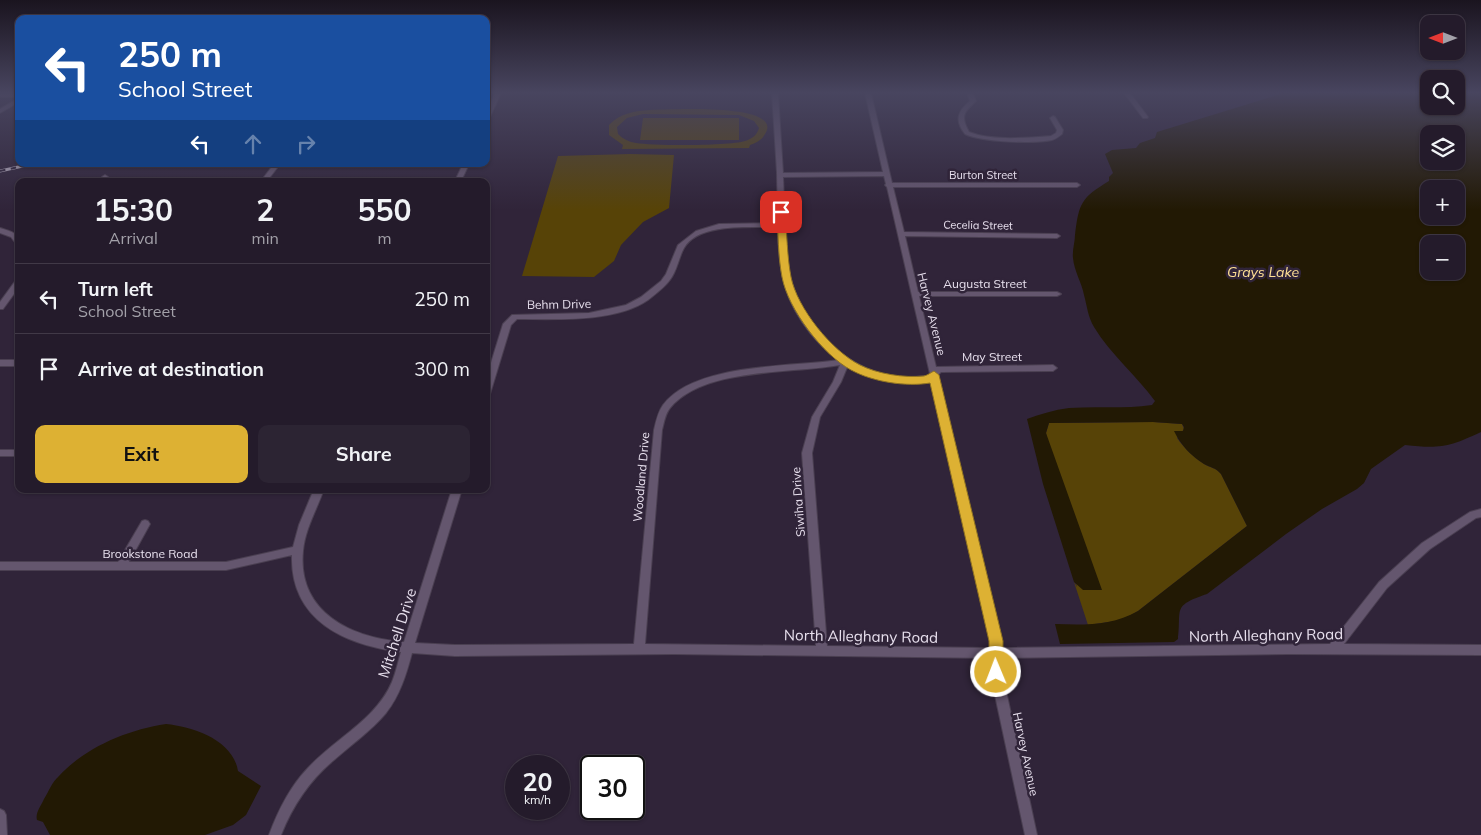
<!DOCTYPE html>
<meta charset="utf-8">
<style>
:root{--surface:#241b2b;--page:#2c2433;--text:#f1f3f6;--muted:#a3a1a9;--line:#413947;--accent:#ddb133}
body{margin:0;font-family:Mulish,sans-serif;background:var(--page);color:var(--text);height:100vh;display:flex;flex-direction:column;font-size:19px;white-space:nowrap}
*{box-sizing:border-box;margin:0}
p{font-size:16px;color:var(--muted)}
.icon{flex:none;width:28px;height:28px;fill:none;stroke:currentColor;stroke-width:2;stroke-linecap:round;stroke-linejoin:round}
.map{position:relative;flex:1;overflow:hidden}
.side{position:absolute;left:15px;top:178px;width:475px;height:315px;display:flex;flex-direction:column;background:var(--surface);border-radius:10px;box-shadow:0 1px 4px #0004,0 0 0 1px var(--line)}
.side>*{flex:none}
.guide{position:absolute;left:15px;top:15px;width:475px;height:152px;border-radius:10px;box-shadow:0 1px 4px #0004,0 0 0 1px var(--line);background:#1a4fa0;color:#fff;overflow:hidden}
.needle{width:32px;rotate:270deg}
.controls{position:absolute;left:1420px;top:15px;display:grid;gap:10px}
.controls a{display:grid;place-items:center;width:45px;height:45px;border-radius:10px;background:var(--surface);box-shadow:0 1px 4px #0004,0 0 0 1px var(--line);font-size:25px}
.speed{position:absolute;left:505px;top:755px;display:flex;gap:10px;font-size:25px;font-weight:700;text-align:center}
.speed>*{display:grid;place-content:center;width:65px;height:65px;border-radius:50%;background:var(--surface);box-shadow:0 1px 4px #0004,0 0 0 1px var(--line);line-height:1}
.speed small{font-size:12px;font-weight:400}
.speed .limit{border:2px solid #111;border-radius:8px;background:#fff;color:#111}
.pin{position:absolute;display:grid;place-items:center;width:42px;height:42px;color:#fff;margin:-21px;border-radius:10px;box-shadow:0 2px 8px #0006}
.me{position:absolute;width:55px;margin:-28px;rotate:359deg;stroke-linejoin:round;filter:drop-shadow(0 0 4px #0008)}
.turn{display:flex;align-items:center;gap:18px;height:105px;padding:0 20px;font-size:22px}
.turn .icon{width:65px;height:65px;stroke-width:2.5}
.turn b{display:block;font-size:35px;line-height:42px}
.lanes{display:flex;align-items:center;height:48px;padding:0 20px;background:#0003;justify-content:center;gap:25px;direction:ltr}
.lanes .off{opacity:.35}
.eta{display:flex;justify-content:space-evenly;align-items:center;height:85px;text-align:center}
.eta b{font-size:30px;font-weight:700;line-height:35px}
.cta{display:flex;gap:10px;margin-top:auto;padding:10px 20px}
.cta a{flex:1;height:58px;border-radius:10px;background:var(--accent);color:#111;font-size:20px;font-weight:700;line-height:58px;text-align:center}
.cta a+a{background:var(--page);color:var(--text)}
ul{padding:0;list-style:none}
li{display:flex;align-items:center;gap:15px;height:70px;padding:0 20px;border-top:1px solid var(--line)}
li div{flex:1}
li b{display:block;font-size:19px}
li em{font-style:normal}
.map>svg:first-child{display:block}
.green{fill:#574307;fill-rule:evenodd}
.water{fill:#221904;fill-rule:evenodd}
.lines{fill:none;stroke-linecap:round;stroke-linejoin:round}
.minor-casing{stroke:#4a3f51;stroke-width:2}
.minor{fill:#64566e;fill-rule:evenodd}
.rail-casing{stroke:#b2a9b9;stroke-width:3}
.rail{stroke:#302439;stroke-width:2;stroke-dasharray:5.5;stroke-linecap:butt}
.route{fill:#ddb133;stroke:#907321}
.labels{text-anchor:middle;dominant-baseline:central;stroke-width:5;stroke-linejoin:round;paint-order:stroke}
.far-street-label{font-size:11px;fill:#e8e0ee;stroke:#302439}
.street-label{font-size:12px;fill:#e8e0ee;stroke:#302439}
.water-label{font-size:14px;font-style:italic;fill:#ffe095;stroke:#302439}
.near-street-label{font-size:15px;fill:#e8e0ee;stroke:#302439}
</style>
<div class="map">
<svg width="1481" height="835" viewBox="0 0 1481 835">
<rect width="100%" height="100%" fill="#302439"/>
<path class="green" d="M650 110C663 110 786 102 765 134 762 140 756 143 750 145L749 148 622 149 623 145 609 135V125C620 113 635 111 650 110ZM643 114 739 115 754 121 759 128C757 135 752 139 745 141 730 146 653 146 636 143 629 142 623 139 618 134L617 127 627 118Z
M643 118H739V140H640Z
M630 154 674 155 669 208 643 222 621 245 614 261 594 277 522 276 558 156Z
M1049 423 1153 422 1182 424 1184 429 1177 438C1184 448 1193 457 1204 464 1210 468 1215 467 1221 474L1247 526 1138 611 1122 620 1088 625 1074 582 1077 587 1046 433Z"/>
<path class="water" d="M1284 93H1429V106H1456V93H1481V432C1449 447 1440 449 1405 445L1371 469 1364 483 1357 489 1322 509 1286 534 1207 594C1171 606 1182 609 1178 639L1174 642 1060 644 1055 624C1084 625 1112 626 1138 611L1247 526 1221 474C1215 467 1211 468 1204 464 1191 456 1180 444 1174 431H1183L1184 427 1182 424 1153 422 1049 423 1046 433 1102 590H1083L1074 582 1043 484 1027 419C1040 414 1054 410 1069 408 1097 406 1124 409 1152 405L1155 401C1136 375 1111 355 1094 327 1088 317 1087 306 1084 295 1082 283 1074 271 1073 258 1072 251 1075 242 1075 235 1079 203 1081 198 1109 181V177L1113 173 1105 154 1112 150 1136 148 1140 143 1155 138 1157 132ZM1429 134H1456V161H1429ZM1429 189H1456V216H1429ZM1429 244H1456V271H1429Z
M166 724C194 727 233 740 238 771L261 786 246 815 233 825 205 835H50L43 822 37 820C35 813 41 806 44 799 49 791 52 782 59 776 86 747 127 730 166 724Z"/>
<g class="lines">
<defs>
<path id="minor" d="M0 93H19V97H0Z
M495 93H501L489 119 486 121V112Z
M772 93H778L783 173 883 172 865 93H871L892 183H1077L1080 185 1077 187H893L904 232 1057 234 1060 236 1057 238 905 236 918 292H1057L1061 294 1057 296H919L936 367 1053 365 1057 368 1053 371 941 372 938 375 1001 641 1002 648 1330 644 1379 582 1422 543 1470 512 1481 509V517L1476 518 1430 549 1387 588 1344 644 1481 645V655L1288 654 1002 658V672L1037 835H1025L990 672V658L674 654 455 656 412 653C406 675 400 695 386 713 371 731 352 744 334 760 310 780 293 805 281 835H269C278 811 289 788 307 769 334 739 376 720 392 682 396 672 398 662 401 652 346 645 290 621 292 555L226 570H0V562H118L142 521 145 520 148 521 150 524 129 562H226L293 547 299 525 314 489H324C317 509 305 529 303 551 297 613 352 638 404 642L452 489H462L415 643 455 645 634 644 654 430C656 421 658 412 663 405 694 363 792 367 839 360 811 341 788 307 782 274 779 258 778 243 778 227 752 228 699 222 684 248 680 255 678 265 674 273 669 284 658 292 648 300 615 323 555 319 517 319L511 325 490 394 486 397V379L503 324 512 315 589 313 626 305 641 297 661 281 666 274 678 245 696 231 719 224 778 223 777 173ZM884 176 886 184 885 185 887 187 930 374 928 376C912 377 897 379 882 374 837 361 801 321 790 276 782 244 785 209 783 177ZM840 365 833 382 812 417 802 453 816 646 645 644 662 430C664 423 665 414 670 408 704 367 792 374 840 365ZM848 365C873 381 902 386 931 382L991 641 990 648 827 646 812 453 820 417 841 382Z
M967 93H973L976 101C964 112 960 116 969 132 991 141 1027 138 1051 136L1056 133 1057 130 1050 118 1053 116 1055 117 1063 130 1062 134C1059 136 1056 139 1052 140 1033 144 982 142 965 134 954 120 958 111 970 101Z
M1124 93H1130L1148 117 1147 118H1143Z
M19 98V102L0 113V109Z
M274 164H280L267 181H261Z
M463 164H469L461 181H455Z
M105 175 108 177 107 181H101L102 177Z
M0 228C12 232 19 232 19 246L17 245 11 237 0 233Z
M16 280H19V287L3 309H0V302Z
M0 360H19V366H0Z
M0 450H19V456H0Z
M0 809 4 811 6 815 7 835H0Z"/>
</defs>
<use href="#minor" class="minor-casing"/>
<use href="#minor" class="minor"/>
<defs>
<path id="rail" d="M0 171 32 164"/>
</defs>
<use href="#rail" class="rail-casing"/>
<use href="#rail" class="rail"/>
</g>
<linearGradient id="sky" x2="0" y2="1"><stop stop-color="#1a141f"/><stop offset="0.44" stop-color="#48455f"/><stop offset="1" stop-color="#48455f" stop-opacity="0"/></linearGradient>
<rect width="1481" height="210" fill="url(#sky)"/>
<path class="route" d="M781 209 785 212C787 233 787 256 791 277 797 308 832 351 860 365 878 374 904 378 924 376 928 375 930 373 934 371L939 375 1003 641V672L1001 677 996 679 991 677 989 672V641L930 383C906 387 873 382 851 370 823 355 788 309 782 277 778 256 778 233 777 212Z"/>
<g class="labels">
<g class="far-street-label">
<text x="983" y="175">Burton Street</text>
<text transform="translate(978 225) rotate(1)">Cecelia Street</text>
</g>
<g class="street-label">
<text x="985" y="283">Augusta Street</text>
<text transform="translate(559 304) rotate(-1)">Behm Drive</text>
<text transform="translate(932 314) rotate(76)">Harvey Avenue</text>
<text x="992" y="356">May Street</text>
<text transform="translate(641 477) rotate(-85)">Woodland Drive</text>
<text transform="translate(798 502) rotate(-94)">Siwiha Drive</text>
<text x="150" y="553">Brookstone Road</text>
<text transform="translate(1026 754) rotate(78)">Harvey Avenue</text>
</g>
<g class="water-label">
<text x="1263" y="272">Grays Lake</text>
</g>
<g class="near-street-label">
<text transform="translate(397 633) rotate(-72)">Mitchell Drive</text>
<text transform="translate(1266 635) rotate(-1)">North Alleghany Road</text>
<text transform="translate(861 636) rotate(1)">North Alleghany Road</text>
</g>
</g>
</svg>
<div class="controls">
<a><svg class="needle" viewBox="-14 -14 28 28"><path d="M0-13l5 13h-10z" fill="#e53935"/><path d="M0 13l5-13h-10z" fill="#a3a1a9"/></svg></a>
<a><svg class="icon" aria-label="search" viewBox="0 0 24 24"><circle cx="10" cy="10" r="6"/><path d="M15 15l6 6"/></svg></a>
<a><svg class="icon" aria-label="layers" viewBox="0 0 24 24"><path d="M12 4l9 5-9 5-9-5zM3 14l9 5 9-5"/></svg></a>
<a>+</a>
<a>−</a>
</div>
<div class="speed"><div>20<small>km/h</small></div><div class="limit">30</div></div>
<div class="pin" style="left:781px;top:212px;background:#d93025"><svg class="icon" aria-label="arrive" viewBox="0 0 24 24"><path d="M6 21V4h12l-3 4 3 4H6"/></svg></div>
<svg class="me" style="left:996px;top:672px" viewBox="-20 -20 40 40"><circle r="17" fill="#ddb133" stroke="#fff" stroke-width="3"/><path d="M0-11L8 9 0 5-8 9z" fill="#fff"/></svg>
<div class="guide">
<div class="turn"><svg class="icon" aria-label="left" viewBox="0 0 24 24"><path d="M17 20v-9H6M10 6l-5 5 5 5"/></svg><div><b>250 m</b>School Street</div></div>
<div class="lanes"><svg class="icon" aria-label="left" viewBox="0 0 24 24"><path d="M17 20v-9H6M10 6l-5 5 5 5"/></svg><svg class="icon off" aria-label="ahead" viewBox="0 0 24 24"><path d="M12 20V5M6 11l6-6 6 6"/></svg><svg class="icon off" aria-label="right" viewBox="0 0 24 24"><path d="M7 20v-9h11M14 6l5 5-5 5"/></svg></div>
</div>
<section class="side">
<div class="eta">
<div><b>15:30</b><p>Arrival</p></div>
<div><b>2</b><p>min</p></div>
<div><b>550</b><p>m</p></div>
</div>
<ul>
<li><svg class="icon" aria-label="left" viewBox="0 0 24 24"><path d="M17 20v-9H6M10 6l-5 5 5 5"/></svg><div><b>Turn left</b><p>School Street</p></div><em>250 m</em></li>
<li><svg class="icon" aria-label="arrive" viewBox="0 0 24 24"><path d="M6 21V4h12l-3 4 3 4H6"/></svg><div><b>Arrive at destination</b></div><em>300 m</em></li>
</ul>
<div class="cta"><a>Exit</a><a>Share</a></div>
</section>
</div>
